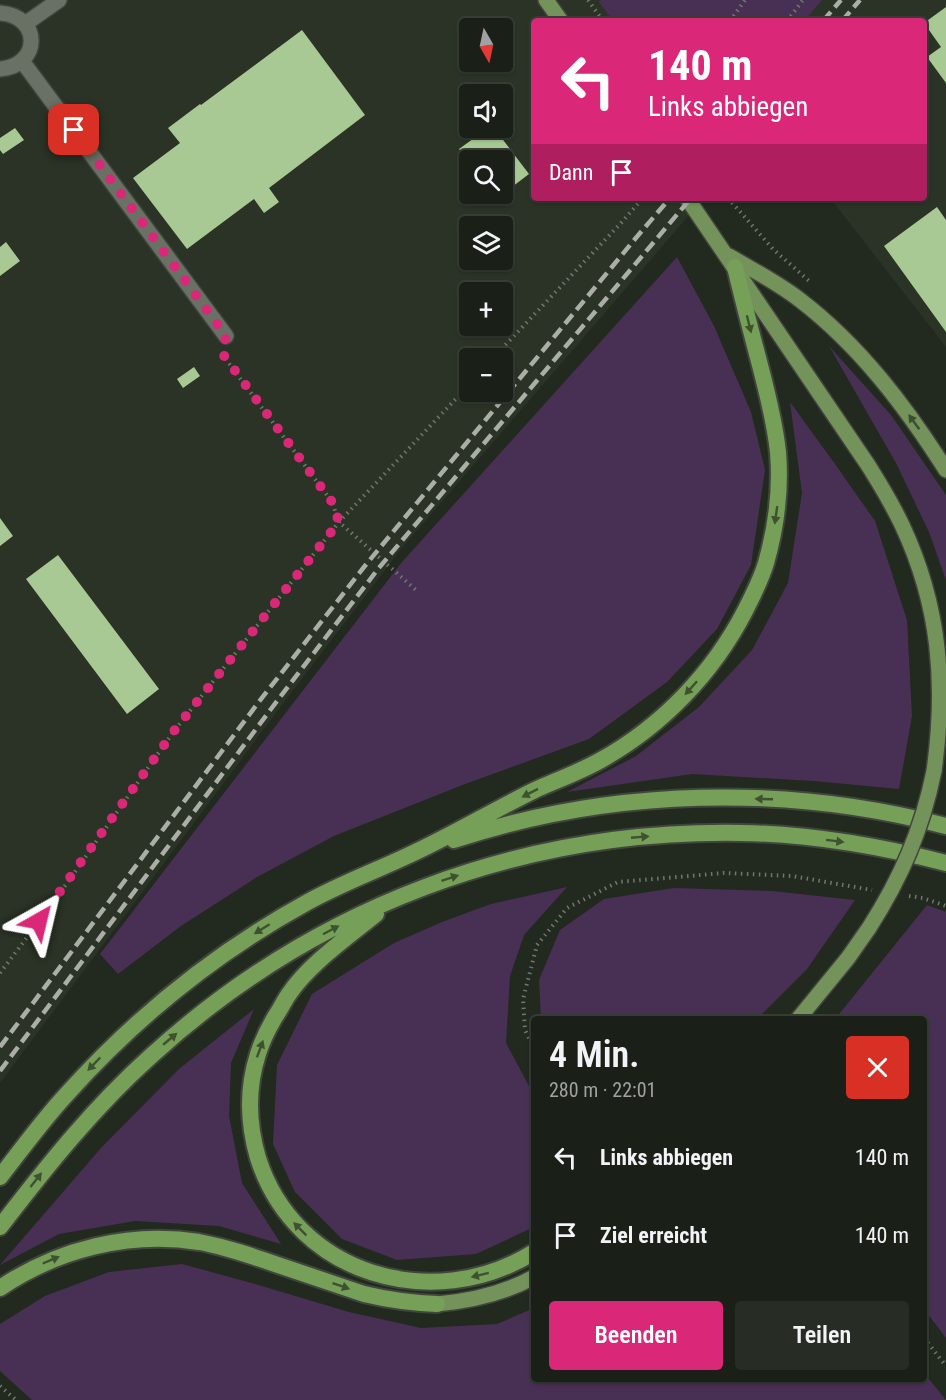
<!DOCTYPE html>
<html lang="de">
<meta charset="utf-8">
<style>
:root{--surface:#1a1f17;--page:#272c24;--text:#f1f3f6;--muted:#9fa2a1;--line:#383d36;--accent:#db2777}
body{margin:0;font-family:"Roboto Condensed",sans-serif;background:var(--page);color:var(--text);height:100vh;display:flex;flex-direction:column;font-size:22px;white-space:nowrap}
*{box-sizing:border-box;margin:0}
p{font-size:20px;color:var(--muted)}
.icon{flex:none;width:33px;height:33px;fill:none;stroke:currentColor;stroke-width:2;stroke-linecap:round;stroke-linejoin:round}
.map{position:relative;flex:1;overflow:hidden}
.panel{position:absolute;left:531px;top:1016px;width:396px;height:366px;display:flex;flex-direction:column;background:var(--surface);border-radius:6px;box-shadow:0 2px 4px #0004,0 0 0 2px var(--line)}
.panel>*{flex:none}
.banner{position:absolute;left:531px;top:18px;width:396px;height:183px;border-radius:6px;box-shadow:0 2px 4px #0004,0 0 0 2px var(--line);background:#db2777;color:#fff;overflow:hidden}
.needle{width:39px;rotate:171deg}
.fabs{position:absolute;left:459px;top:18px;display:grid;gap:12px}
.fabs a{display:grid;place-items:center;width:54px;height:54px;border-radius:6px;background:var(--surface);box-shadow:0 2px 4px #0004,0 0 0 2px var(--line);font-size:30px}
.pin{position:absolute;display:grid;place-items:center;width:51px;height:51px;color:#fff;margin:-26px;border-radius:12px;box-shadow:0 3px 9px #0006}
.me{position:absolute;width:66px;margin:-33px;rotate:37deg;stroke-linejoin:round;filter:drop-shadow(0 0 4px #0008)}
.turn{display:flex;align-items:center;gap:21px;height:126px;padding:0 18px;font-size:27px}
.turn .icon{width:78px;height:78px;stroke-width:2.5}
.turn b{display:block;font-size:42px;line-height:51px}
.then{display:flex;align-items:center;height:57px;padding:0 18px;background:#0003;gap:12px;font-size:22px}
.round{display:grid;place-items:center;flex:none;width:63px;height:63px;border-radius:6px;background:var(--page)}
.head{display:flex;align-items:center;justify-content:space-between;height:102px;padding:0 18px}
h1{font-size:36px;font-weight:600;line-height:45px}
.cta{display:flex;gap:12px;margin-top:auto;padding:12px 18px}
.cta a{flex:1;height:69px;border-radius:6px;background:var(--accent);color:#fff;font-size:24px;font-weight:600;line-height:69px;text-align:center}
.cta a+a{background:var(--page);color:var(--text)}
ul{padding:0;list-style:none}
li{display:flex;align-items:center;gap:18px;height:78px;padding:0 18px}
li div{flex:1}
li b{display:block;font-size:22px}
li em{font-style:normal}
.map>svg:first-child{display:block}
.built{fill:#2a3325;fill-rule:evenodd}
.green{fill:#483054}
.building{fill:#a8c994}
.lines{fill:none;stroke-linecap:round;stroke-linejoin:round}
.minor-casing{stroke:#40453d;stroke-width:18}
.primary-casing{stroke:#40453d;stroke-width:18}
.trunk-casing{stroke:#40453d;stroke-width:20}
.path{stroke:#71766e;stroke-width:4;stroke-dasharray:1.5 4.5;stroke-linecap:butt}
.minor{stroke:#697064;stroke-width:15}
.primary{stroke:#73935b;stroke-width:15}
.trunk{stroke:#769f58;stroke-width:16}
.rail{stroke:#aaaea7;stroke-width:4.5;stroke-dasharray:12 6;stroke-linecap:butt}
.primary-bridge-casing{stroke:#40453d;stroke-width:18;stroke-linecap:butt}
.primary-bridge{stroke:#73935b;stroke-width:15}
.oneway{fill:#3e5230}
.oneway2{fill:#3d4d31}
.route{stroke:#db2777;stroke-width:10;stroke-dasharray:0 18}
</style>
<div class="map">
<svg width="946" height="1400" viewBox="0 0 946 1400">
<rect width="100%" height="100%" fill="#22291f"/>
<path class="built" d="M0 0H946V347L830 198H924V21H534V198H704L401 549 279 709 0 1083ZM470 28H502V62H470ZM470 94H502V128H470ZM470 160H502V194H470ZM470 226H502V260H470ZM470 292H502V326H470ZM470 358H502V392H470Z"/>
<path class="green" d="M601 0H822L804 21H613L599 2Z
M677 257 714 326 751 412 765 470 751 565 717 629 667 682 589 739 465 784 334 836 257 877 181 926 118 974 100 954 402 562Z
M829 346 891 415 946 495V580L929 532 896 463Z
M790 402 835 464 875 521 907 620 912 716 899 789 814 781 692 774 567 792 636 756 699 707 752 650 788 583 802 493Z
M567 887 524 935 510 976 506 1043 529 1086 534 1091V1227L476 1254 397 1260 342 1239 295 1192 273 1144 277 1065 312 994 394 943 442 922 491 904Z
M674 888 772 891 855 900 807 969 758 1018H541L539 980 560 930 604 899Z
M927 905 946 912V1338L924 1309V1018H836Z
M254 1009 231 1063 229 1116 242 1183 281 1244 219 1226 135 1221 59 1234 0 1265 101 1148 179 1069Z
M182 1264 255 1284 349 1312 421 1328 497 1324 534 1308V1378H924V1373L946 1400H32L0 1371V1324L45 1296 109 1272Z"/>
<path class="building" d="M946 7V83L927 57 941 47 924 23Z
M302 30 365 115 269 188 279 202 264 213 254 199 187 249 133 178 180 143 168 128 200 104 201 105Z
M15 128 24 140 3 154 0 150V138Z
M488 128H494L529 174 496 199 492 194H502V160H470V164L459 149Z
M937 207 946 220V332L884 246Z
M6 242 20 261 0 276V247Z
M194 367 200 376 183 388 177 379Z
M0 518 13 536 0 546Z
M58 555 159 689 127 714 26 579Z"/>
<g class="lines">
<defs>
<path id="minor" d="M0 13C42 16 41 66 0 69
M25 24 59 0
M22 61 226 336"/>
<path id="primary" d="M546 0 561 21
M687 198 868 465C880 484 892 504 902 525 940 606 946 684 934 771
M729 256C753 270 778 283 800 300 860 346 906 407 946 470
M799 1018 848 958 869 928
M437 1304C471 1301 503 1294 534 1277"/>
<path id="trunk" d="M454 840C612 788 786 784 946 826
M376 914C348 937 309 964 289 994 284 1001 280 1010 275 1017 268 1029 262 1041 258 1054 247 1088 248 1124 258 1158 295 1275 433 1315 534 1252
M0 1177C22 1149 42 1121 66 1095 135 1018 215 953 306 903 338 885 373 872 407 856 451 836 492 811 535 790 557 780 580 772 601 760 662 726 713 673 745 611 753 595 761 580 766 563 776 528 781 489 778 452 775 424 768 396 761 369 752 335 743 301 735 267
M0 1227C47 1166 94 1107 151 1056 314 907 521 829 742 833 811 834 879 846 946 863
M0 1288C58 1249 130 1231 199 1242 226 1247 252 1256 278 1265 307 1275 335 1284 364 1294 389 1300 412 1303 437 1304"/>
</defs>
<use href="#minor" class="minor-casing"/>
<use href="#primary" class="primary-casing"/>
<use href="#trunk" class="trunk-casing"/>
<path class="path" d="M588 0 603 21
M730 21 745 0
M787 21 803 0
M728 198 773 249 809 281
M222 354 332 502 339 522 416 590
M493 358 621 223 643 198
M909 896 923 898 946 906
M0 973 53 903 174 731 339 522 470 384
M534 1049 525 1030 523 999 537 945 567 908 618 882 724 873 792 876 872 890
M924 1338 946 1366
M0 1386 16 1400"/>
<use href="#minor" class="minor"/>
<use href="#primary" class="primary"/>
<use href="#trunk" class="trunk"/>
<path class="rail" d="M823 21 841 0
M842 21 860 0
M0 1047 258 703 364 567 635 239 670 198
M0 1071 271 709 378 569 691 198"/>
<defs>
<path id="primary-bridge" d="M869 928C901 878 922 830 934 771"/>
</defs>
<use href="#primary-bridge" class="primary-bridge-casing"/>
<use href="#primary-bridge" class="primary-bridge"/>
</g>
<defs><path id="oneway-solid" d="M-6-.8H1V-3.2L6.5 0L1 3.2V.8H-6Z" transform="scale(1.5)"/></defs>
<g class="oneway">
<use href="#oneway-solid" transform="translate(749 324) rotate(76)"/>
<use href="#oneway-solid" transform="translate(776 515) rotate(98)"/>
<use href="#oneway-solid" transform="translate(691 688) rotate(132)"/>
<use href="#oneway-solid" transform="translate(530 793) rotate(153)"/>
<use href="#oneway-solid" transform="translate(764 799) rotate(-178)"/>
<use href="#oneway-solid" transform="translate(640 837) rotate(-5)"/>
<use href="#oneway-solid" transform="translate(835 841) rotate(7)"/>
<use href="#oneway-solid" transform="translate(450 878) rotate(-18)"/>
<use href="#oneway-solid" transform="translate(262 929) rotate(148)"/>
<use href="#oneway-solid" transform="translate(331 930) rotate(-28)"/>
<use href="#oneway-solid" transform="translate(170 1039) rotate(-40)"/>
<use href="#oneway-solid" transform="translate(260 1049) rotate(-70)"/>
<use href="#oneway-solid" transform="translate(94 1064) rotate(134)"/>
<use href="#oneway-solid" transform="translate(36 1180) rotate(-52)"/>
<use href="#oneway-solid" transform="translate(300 1229) rotate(-135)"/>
<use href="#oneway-solid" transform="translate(51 1260) rotate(-23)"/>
<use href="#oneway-solid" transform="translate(480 1275) rotate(166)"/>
<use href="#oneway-solid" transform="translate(341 1286) rotate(19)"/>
</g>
<use class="oneway2" href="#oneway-solid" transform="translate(914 422) rotate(-126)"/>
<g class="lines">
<path class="route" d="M39 921 174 731 339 522 332 502 222 353 226 336 74 130"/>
</g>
</svg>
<div class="fabs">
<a><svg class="needle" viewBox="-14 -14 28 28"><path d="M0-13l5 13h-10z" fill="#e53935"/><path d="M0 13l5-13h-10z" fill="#9fa2a1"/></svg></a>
<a><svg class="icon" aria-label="sound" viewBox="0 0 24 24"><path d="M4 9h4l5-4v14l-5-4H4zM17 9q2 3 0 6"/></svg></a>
<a><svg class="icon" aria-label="search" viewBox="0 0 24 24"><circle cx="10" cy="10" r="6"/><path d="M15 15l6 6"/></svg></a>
<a><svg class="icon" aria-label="layers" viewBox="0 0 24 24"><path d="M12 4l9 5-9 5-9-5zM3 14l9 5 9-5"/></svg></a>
<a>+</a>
<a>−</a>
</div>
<div class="pin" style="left:74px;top:130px;background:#d93025"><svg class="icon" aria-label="arrive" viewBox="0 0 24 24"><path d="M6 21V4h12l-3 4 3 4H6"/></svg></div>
<svg class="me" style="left:39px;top:921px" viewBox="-20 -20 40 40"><path d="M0-17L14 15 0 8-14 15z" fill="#db2777" stroke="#fff" stroke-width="4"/></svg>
<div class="banner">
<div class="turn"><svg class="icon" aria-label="left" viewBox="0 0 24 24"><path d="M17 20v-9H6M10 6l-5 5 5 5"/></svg><div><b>140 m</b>Links abbiegen</div></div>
<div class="then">Dann<svg class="icon" aria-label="arrive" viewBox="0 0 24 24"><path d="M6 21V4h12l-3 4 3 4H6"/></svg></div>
</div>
<section class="panel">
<div class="head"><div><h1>4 Min.</h1><p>280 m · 22:01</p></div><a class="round" style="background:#d93025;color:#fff"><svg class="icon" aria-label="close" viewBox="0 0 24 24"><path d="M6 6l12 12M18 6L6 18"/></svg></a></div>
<ul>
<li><svg class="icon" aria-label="left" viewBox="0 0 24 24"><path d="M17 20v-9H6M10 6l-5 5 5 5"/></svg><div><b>Links abbiegen</b></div><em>140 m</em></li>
<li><svg class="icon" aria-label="arrive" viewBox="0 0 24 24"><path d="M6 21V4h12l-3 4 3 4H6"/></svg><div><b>Ziel erreicht</b></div><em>140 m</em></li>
</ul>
<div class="cta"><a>Beenden</a><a>Teilen</a></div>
</section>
</div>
